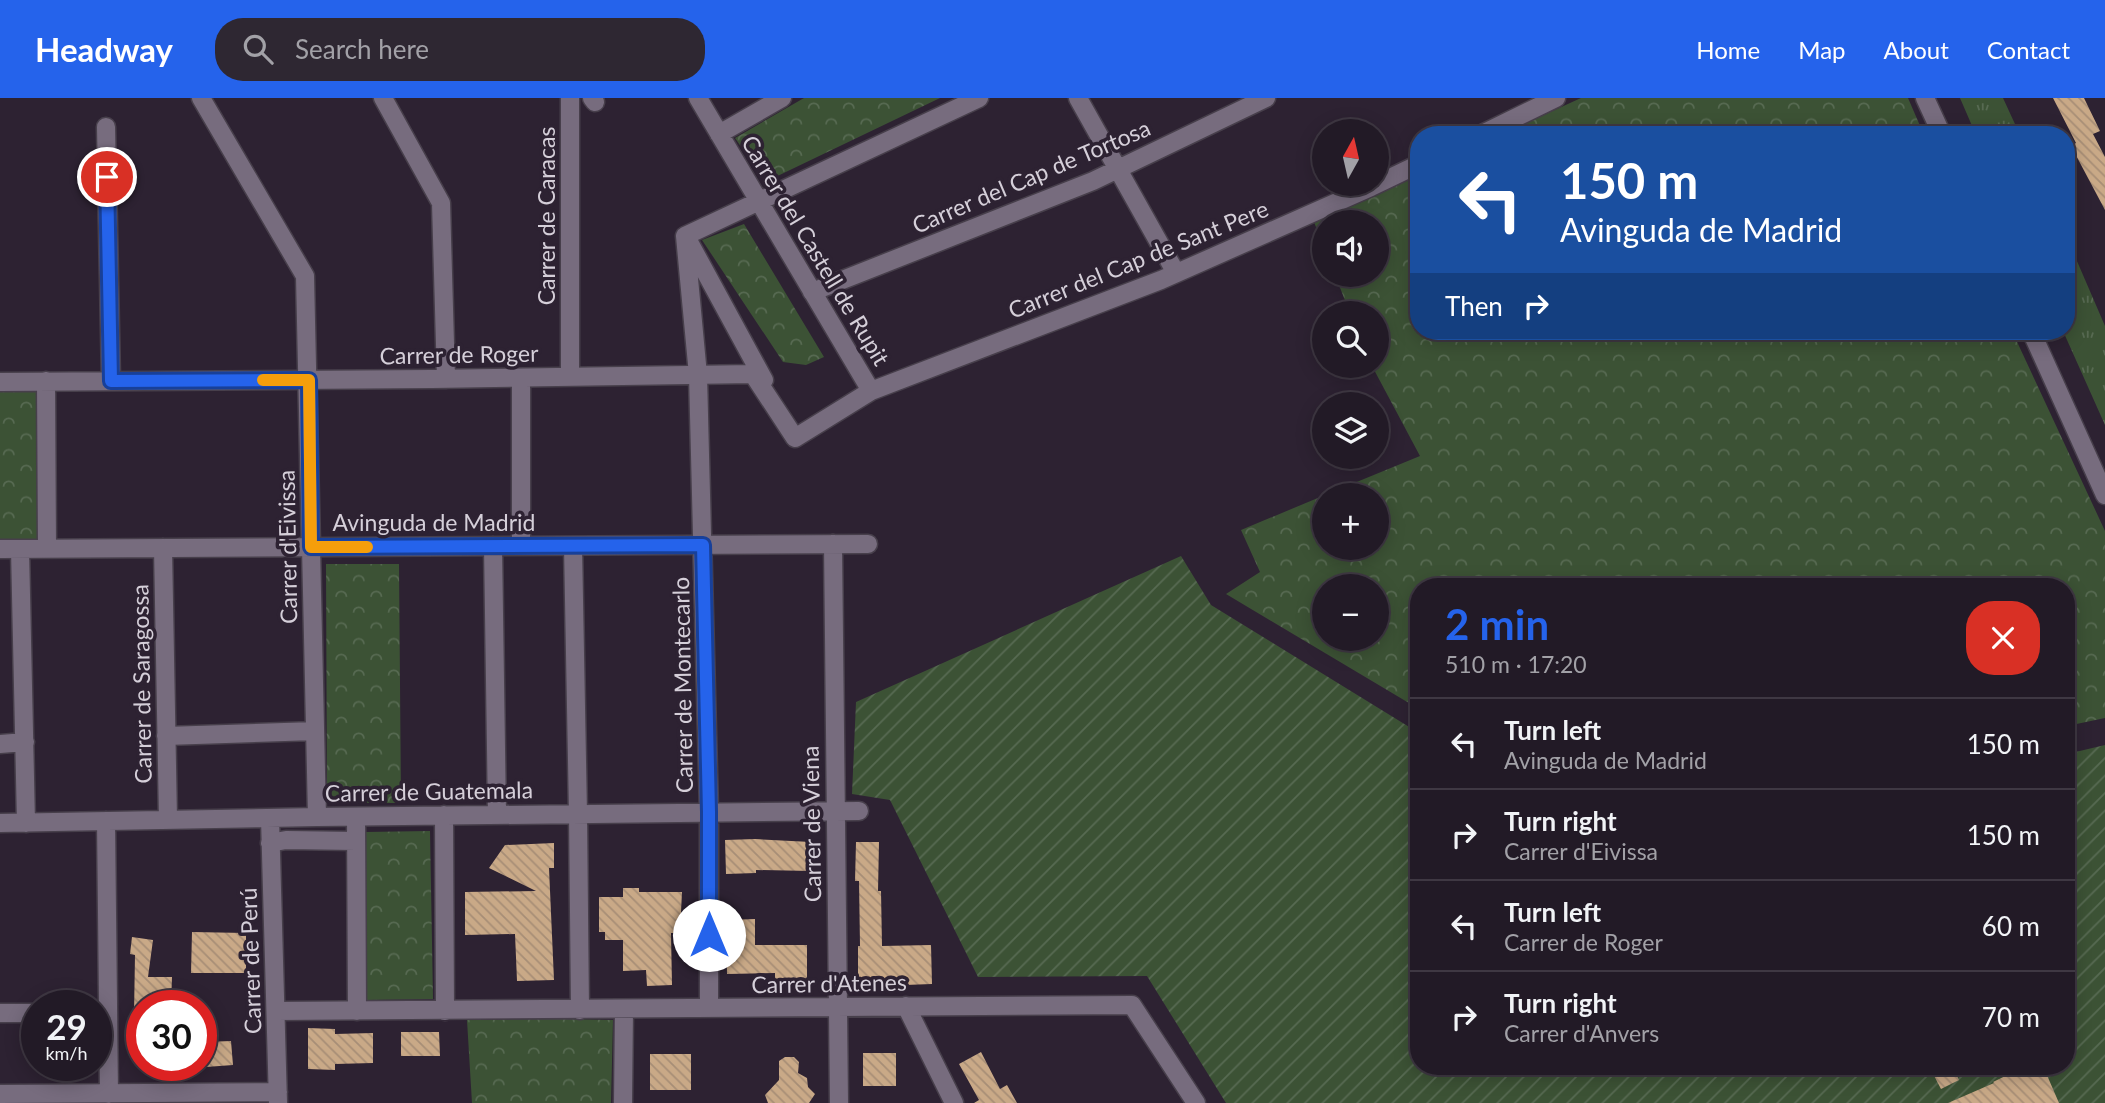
<!DOCTYPE html>
<meta charset="utf-8">
<style>
:root{--surface:#221a26;--page:#2e2732;--text:#f1f3f6;--muted:#a2a1a7;--line:#3f3843;--accent:#2563eb}
body{margin:0;font-family:Lato,sans-serif;background:var(--page);color:var(--text);height:100vh;display:flex;flex-direction:column;font-size:26px;white-space:nowrap}
*{box-sizing:border-box;margin:0}
p{font-size:23px;color:var(--muted)}
.icon{flex:none;width:38px;height:38px;fill:none;stroke:currentColor;stroke-width:2;stroke-linecap:round;stroke-linejoin:round}
.map{position:relative;flex:1;overflow:hidden}
.sheet{position:absolute;left:1410px;top:480px;width:665px;height:497px;display:flex;flex-direction:column;background:var(--surface);border-radius:28px;box-shadow:0 4px 18px #0003,0 0 0 2px var(--line)}
.sheet>*{flex:none}
.banner{position:absolute;left:1410px;top:28px;width:665px;height:214px;border-radius:28px;box-shadow:0 4px 18px #0003,0 0 0 2px var(--line);background:#1a4fa0;color:#fff;overflow:hidden}
.needle{width:46px;rotate:8deg}
.fabs{position:absolute;left:1312px;top:21px;display:grid;gap:14px}
.fabs a{display:grid;place-items:center;width:77px;height:77px;border-radius:50%;background:var(--surface);box-shadow:0 4px 18px #0003,0 0 0 2px var(--line);font-size:35px}
.speed{position:absolute;left:21px;top:892px;display:flex;gap:14px;font-size:35px;font-weight:700;text-align:center}
.speed>*{display:grid;place-content:center;width:91px;height:91px;border-radius:50%;background:var(--surface);box-shadow:0 4px 18px #0003,0 0 0 2px var(--line);line-height:1}
.speed small{font-size:18px;font-weight:400}
.speed .limit{border:10px solid #d22;background:#fff;color:#111}
.pin{position:absolute;display:grid;place-items:center;width:60px;height:60px;color:#fff;margin:-30px;border:4px solid #fff;border-radius:50%;box-shadow:0 2px 7px #0007}
.me{position:absolute;width:77px;margin:-38px;rotate:0deg;stroke-linejoin:round;filter:drop-shadow(0 0 5px #0008)}
.turn{display:flex;align-items:center;gap:24px;height:147px;padding:0 35px;font-size:32px}
.turn .icon{width:91px;height:91px;stroke-width:2.5}
.turn b{display:block;font-size:49px;line-height:60px}
.then{display:flex;align-items:center;height:66px;padding:0 35px;background:#0003;gap:14px;font-size:26px}
.round{display:grid;place-items:center;flex:none;width:74px;height:74px;border-radius:28px;background:var(--page)}
.headline{display:flex;align-items:center;justify-content:space-between;height:119px;padding:0 35px}
h1{font-size:42px;font-weight:700;line-height:52px;color:var(--accent)}
ul{padding:0;list-style:none}
li{display:flex;align-items:center;gap:21px;height:91px;padding:0 35px;border-top:2px solid var(--line)}
li div{flex:1}
li b{display:block;font-size:26px}
li em{font-style:normal}
header{display:flex;align-items:center;gap:42px;box-sizing:border-box;height:98px;padding:0 35px;background:var(--accent);color:#fff}
header strong{font-size:33px}
nav{display:flex;gap:38px;margin-inline-start:auto;font-size:24px}
.search{width:490px;height:63px;background:var(--page);display:flex;align-items:center;gap:18px;box-sizing:border-box;padding:0 24px;border-radius:28px;color:var(--muted);font-size:26px}
.map>svg:first-child{display:block}
.grass{fill:url(#grass-tufts)}
.park{fill:url(#park-crowns);fill-rule:evenodd}
.garden{fill:url(#garden-furrows)}
.building{fill:url(#building-back-hatch)}
.lines{fill:none;stroke-linecap:round;stroke-linejoin:round}
.minor-casing{stroke:#473f4b;stroke-width:21}
.minor{stroke:#776c7e;stroke-width:18}
.route-casing{stroke:#184099;stroke-width:18}
.route{stroke:#2563eb;stroke-width:12}
.slow{stroke:#f59e0b;stroke-width:12}
.labels{text-anchor:middle;dominant-baseline:central;stroke-width:7;stroke-linejoin:round;paint-order:stroke}
.street-label{font-size:23px;fill:#d5cfd9;stroke:#2d2232}
</style>
<header>
<strong>Headway</strong>
<div class="search"><svg class="icon" aria-label="search" viewBox="0 0 24 24"><circle cx="10" cy="10" r="6"/><path d="M15 15l6 6"/></svg>Search here</div>
<nav><a>Home</a><a>Map</a><a>About</a><a>Contact</a></nav>
</header>
<div class="map">
<svg width="2105" height="1005" viewBox="0 0 2105 1005">
<defs>
<pattern id="grass-tufts" width="24" height="20" patternUnits="userSpaceOnUse" patternTransform="scale(1.75)"><rect width="24" height="20" fill="#3c5235"/><path d="M3 7l-1-3M5 7V3M7 7l1-3M15 17l-1-3M17 17v-4M19 17l1-3" fill="none" stroke="#576a52"/></pattern>
<pattern id="park-crowns" width="20" height="18" patternUnits="userSpaceOnUse" patternTransform="scale(1.75)"><rect width="20" height="18" fill="#3c5235"/><path d="M2 6a3 3 0 1 1 6 0M12 15a3 3 0 1 1 6 0" fill="none" stroke="#576a52"/></pattern>
<pattern id="garden-furrows" width="10" height="10" patternUnits="userSpaceOnUse" patternTransform="scale(1.75)"><rect width="10" height="10" fill="#3c5235"/><path d="M-1 1l2-2M0 10L10 0M9 11l2-2" fill="none" stroke="#576a52"/></pattern>
<pattern id="building-back-hatch" width="6" height="6" patternUnits="userSpaceOnUse" patternTransform="scale(1.75)"><rect width="6" height="6" fill="#c9a987"/><path d="M-1 5l2 2M0 0l6 6M5-1l2 2" fill="none" stroke="#a78e76"/></pattern>
</defs>
<rect width="100%" height="100%" fill="#2d2232"/>
<path class="grass" d="M1960 0H2003L2020 37H1976Z
M2067 140 2105 228V327L2063 233H2067Z"/>
<path class="park" d="M804 0H940L765 84 735 40Z
M1581 0H1908L1924 37H1500Z
M1419 74V233H2012L2105 433V620L2067 628V488H1419V611L1226 496 1260 474 1241 432 1325 397V450H1377V397H1325L1420 358 1372 268H1377V215H1350L1335 177H1377V124H1325V152L1314 124ZM1325 488H1377V541H1325Z
M744 126 824 259 806 267 783 264 702 142Z
M0 294H39V441L0 444Z
M326 466H399L401 705H327Z
M430 733 433 901 367 902 365 734Z
M561 921 613 922 611 1005H472L467 922Z"/>
<path class="garden" d="M1181 458 1211 507 1419 635V968H2067V656L2105 647V1005H1226L1147 878 978 879 890 702 852 696 856 604Z"/>
<path class="building" d="M2053 0H2084L2100 33 2093 36 2105 59V112L2071 48 2076 45Z
M755 741 811 744 810 773 756 772V775L726 776 725 742Z
M856 744H879L878 793H881L882 848 931 847 932 886 905 887V884H858V848H860L859 783H855Z
M554 745V770H549L554 882 517 883 515 836 465 837V794L536 793 489 770 505 747Z
M623 790H639V794H682L680 835H671L672 887 647 888 646 872 623 873V842H605V834H599V799H623Z
M755 821V847H807V886H775V875L727 876 726 822Z
M192 834 246 835V875H191Z
M132 839 153 842 148 879H172L171 908H142V916H134L135 857 130 856Z
M308 930 335 931V936L373 935V965L335 966V972L308 971Z
M401 934H439L440 958H401Z
M231 943 233 967 206 969 205 944Z
M981 954 1000 991 1007 987 1017 1005H974L979 1002 959 966Z
M863 955H896V988H863Z
M650 956H691V992H650Z
M785 959H794L799 964 798 975 807 980 808 989 815 996 809 1005H768L765 997 779 982V963Z
M1929 968H1952L1959 982 1941 991Z
M2026 968H2043L2059 1005H1948L1994 985 1993 984Z"/>
<g class="lines">
<defs>
<path id="minor" d="M201 0 305 178 317 719
M383 0 441 105 446 281
M592 0 595 4
M698 0 871 293
M1078 0 1176 175
M1925 0 1942 37
M106 29 111 283
M719 36 782 0
M1480 37 1556 0
M685 138 698 277 709 714V910
M685 138 979 0
M689 144 764 282
M812 194 1093 83 1266 0
M2031 233 2105 397
M570 279V0
M521 280V448
M46 283 47 450
M0 284 432 281 753 276 795 340 871 293 1161 182 1371 89 1419 66
M833 446 839 1005
M493 448 497 717
M573 448 578 716 580 912
M163 450 168 722
M0 451 868 446
M20 451 26 725
M166 638 315 633
M0 646 25 644
M444 717 445 913
M356 719 357 913
M270 720 278 1005
M106 723 109 996
M0 725 317 719 859 713
M270 745 286 742 356 743
M906 908 954 1005
M276 913 1132 907 1196 1005
M0 915H37
M0 996 278 994
M623 1005 624 911"/>
</defs>
<use href="#minor" class="minor-casing"/>
<use href="#minor" class="minor"/>
</g>
<g class="lines">
<defs>
<path id="route" d="M107 79 111 283 309 282 311 449 703 447 709 714V837"/>
</defs>
<use href="#route" class="route-casing"/>
<use href="#route" class="route"/>
<path class="slow" d="M263 282H309L311 449H367"/>
</g>
<g class="labels">
<g class="street-label">
<text transform="translate(1031 78) rotate(-23)">Carrer del Cap de Tortosa</text>
<text transform="translate(546 118) rotate(-90)">Carrer de Caracas</text>
<text transform="translate(816 152) rotate(59)">Carrer del Castell de Rupit</text>
<text transform="translate(1138 161) rotate(-22)">Carrer del Cap de Sant Pere</text>
<text transform="translate(459 256) rotate(-1)">Carrer de Roger</text>
<text x="434" y="424">Avinguda de Madrid</text>
<text transform="translate(287 449) rotate(-91)">Carrer d'Eivissa</text>
<text transform="translate(141 586) rotate(-91)">Carrer de Saragossa</text>
<text transform="translate(682 587) rotate(-91)">Carrer de Montecarlo</text>
<text transform="translate(429 693) rotate(-1)">Carrer de Guatemala</text>
<text transform="translate(811 726) rotate(-91)">Carrer de Viena</text>
<text transform="translate(250 863) rotate(-92)">Carrer de Perú</text>
<text transform="translate(829 885) rotate(-1)">Carrer d'Atenes</text>
</g>
</g>
</svg>
<div class="fabs">
<a><svg class="needle" viewBox="-14 -14 28 28"><path d="M0-13l5 13h-10z" fill="#e53935"/><path d="M0 13l5-13h-10z" fill="#a2a1a7"/></svg></a>
<a><svg class="icon" aria-label="sound" viewBox="0 0 24 24"><path d="M4 9h4l5-4v14l-5-4H4zM17 9q2 3 0 6"/></svg></a>
<a><svg class="icon" aria-label="search" viewBox="0 0 24 24"><circle cx="10" cy="10" r="6"/><path d="M15 15l6 6"/></svg></a>
<a><svg class="icon" aria-label="layers" viewBox="0 0 24 24"><path d="M12 4l9 5-9 5-9-5zM3 14l9 5 9-5"/></svg></a>
<a>+</a>
<a>−</a>
</div>
<div class="speed"><div>29<small>km/h</small></div><div class="limit">30</div></div>
<div class="pin" style="left:107px;top:79px;background:#d93025"><svg class="icon" aria-label="arrive" viewBox="0 0 24 24"><path d="M6 21V4h12l-3 4 3 4H6"/></svg></div>
<svg class="me" style="left:709px;top:837px" viewBox="-20 -20 40 40"><circle r="19" fill="#fff"/><path d="M0-13L10 11 0 6-10 11z" fill="#2563eb"/></svg>
<div class="banner">
<div class="turn"><svg class="icon" aria-label="left" viewBox="0 0 24 24"><path d="M17 20v-9H6M10 6l-5 5 5 5"/></svg><div><b>150 m</b>Avinguda de Madrid</div></div>
<div class="then">Then<svg class="icon" aria-label="right" viewBox="0 0 24 24"><path d="M7 20v-9h11M14 6l5 5-5 5"/></svg></div>
</div>
<section class="sheet">
<div class="headline"><div><h1>2 min</h1><p>510 m · 17:20</p></div><a class="round" style="background:#d93025;color:#fff"><svg class="icon" aria-label="close" viewBox="0 0 24 24"><path d="M6 6l12 12M18 6L6 18"/></svg></a></div>
<ul>
<li><svg class="icon" aria-label="left" viewBox="0 0 24 24"><path d="M17 20v-9H6M10 6l-5 5 5 5"/></svg><div><b>Turn left</b><p>Avinguda de Madrid</p></div><em>150 m</em></li>
<li><svg class="icon" aria-label="right" viewBox="0 0 24 24"><path d="M7 20v-9h11M14 6l5 5-5 5"/></svg><div><b>Turn right</b><p>Carrer d'Eivissa</p></div><em>150 m</em></li>
<li><svg class="icon" aria-label="left" viewBox="0 0 24 24"><path d="M17 20v-9H6M10 6l-5 5 5 5"/></svg><div><b>Turn left</b><p>Carrer de Roger</p></div><em>60 m</em></li>
<li><svg class="icon" aria-label="right" viewBox="0 0 24 24"><path d="M7 20v-9h11M14 6l5 5-5 5"/></svg><div><b>Turn right</b><p>Carrer d'Anvers</p></div><em>70 m</em></li>
</ul>
</section>
</div>
